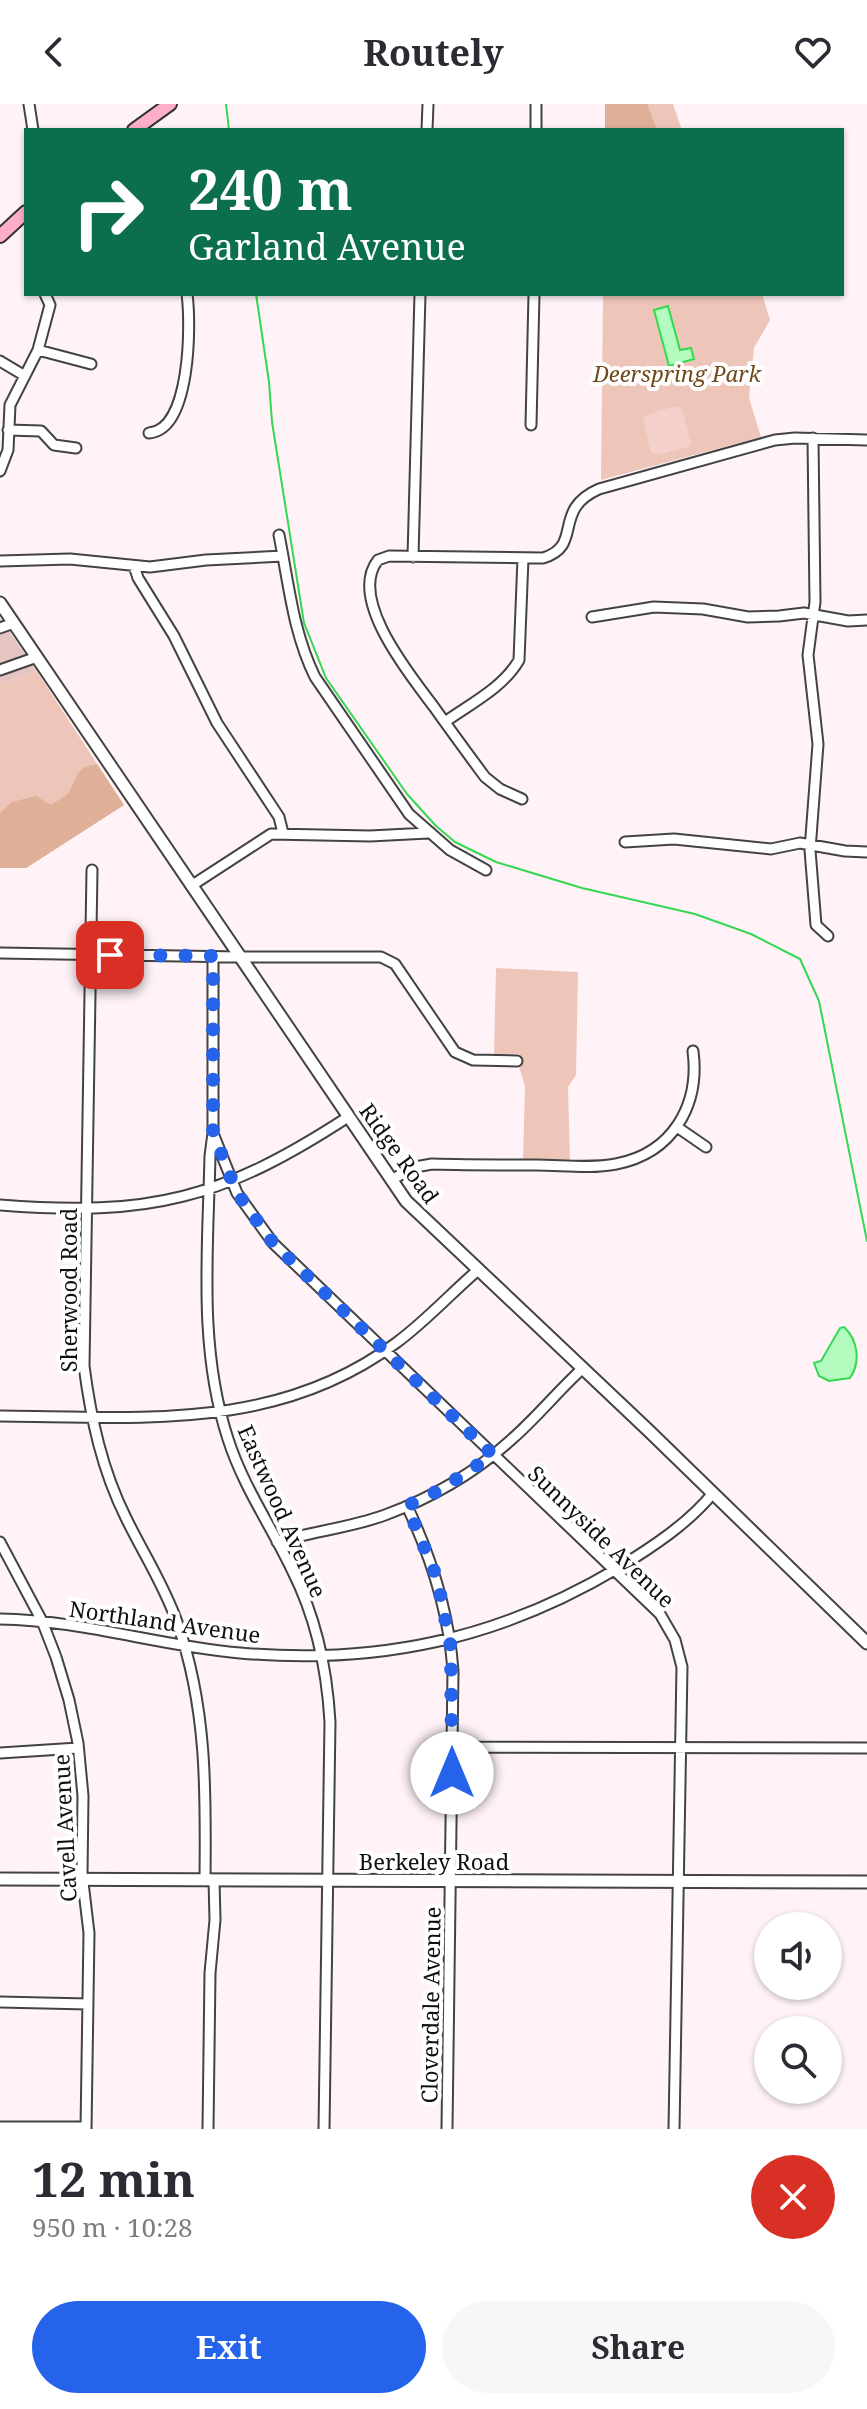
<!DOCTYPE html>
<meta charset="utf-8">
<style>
:root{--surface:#fff;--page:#f7f7f7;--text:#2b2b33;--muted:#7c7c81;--accent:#2563eb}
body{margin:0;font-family:"Noto Serif",serif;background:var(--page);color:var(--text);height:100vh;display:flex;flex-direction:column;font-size:30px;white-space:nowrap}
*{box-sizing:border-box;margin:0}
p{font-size:26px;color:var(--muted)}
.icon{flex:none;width:44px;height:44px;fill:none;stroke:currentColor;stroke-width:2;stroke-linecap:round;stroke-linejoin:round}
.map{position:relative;height:2025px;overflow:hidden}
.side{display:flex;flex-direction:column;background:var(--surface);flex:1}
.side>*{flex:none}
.guide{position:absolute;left:24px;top:24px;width:820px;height:168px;border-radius:0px;box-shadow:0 2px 6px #0004;background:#0b6e4f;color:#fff;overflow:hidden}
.buttons{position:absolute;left:754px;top:1808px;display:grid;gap:16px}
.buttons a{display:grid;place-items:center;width:88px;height:88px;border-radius:50%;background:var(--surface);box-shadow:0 2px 6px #0004;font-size:40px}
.pin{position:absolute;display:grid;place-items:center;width:68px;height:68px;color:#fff;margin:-34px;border-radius:16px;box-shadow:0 4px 12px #0006}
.me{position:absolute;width:88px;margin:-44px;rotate:0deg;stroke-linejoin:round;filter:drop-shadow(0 0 6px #0008)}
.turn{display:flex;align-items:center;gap:28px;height:168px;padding:0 32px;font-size:36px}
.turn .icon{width:104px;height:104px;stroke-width:2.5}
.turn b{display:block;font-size:56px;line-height:68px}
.round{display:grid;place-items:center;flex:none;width:84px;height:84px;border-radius:42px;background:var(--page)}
.summary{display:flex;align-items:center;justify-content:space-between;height:136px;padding:0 32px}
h1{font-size:48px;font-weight:700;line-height:60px}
.cta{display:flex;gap:16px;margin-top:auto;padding:16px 32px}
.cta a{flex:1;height:92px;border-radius:48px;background:var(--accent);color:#fff;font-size:32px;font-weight:700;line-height:92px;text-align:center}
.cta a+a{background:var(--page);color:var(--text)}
header{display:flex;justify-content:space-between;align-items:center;height:104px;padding:0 32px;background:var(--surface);font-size:36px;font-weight:700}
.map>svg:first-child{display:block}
.green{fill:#eec6b9}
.forest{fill:#e0af97}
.cemetery{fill:#e5c5c1}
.pitch{fill:#f4d0cb}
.water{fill:#b3fbbe;stroke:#34d851;stroke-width:2}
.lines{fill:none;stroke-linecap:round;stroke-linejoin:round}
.stream{stroke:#34d851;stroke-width:2}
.minor-casing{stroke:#434343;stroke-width:13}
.tertiary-casing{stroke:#434343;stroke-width:15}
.secondary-casing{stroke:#323232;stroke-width:16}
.minor{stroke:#fff;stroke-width:9}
.tertiary{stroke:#fff;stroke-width:11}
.secondary{stroke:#ffaec9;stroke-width:12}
.route{stroke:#2563eb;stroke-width:14;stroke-dasharray:0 25.2}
.labels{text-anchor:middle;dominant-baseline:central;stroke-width:8;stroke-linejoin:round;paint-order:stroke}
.park-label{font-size:22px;font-style:italic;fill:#6f4a1a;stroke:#fff}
.street-label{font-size:22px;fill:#101010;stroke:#fff}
</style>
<header><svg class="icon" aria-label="back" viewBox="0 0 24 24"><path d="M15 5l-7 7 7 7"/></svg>Routely<svg class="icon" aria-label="heart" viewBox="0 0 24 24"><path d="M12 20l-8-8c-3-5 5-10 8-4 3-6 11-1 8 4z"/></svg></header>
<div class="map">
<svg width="867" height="2025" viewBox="0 0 867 2025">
<rect width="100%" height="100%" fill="#fff3f8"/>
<path class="green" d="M605 0H673L682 26H605Z
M603 190H762L770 216 754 244 749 294 761 333 601 376Z
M36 566 124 701 26 764H0V580Z
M496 864 578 868 576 971 568 983 570 1058H523L525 982 519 963 520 950 494 951Z"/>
<path class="forest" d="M605 0H647L657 26H605Z
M97 660 124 701 26 764H0V709L12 698 36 692 51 701C56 697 65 693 69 688 79 672 74 664 97 660Z"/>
<path class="cemetery" d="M0 514 36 566 0 580Z"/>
<path class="pitch" d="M676 302 682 305 691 338 688 343 657 351 651 348 643 317 646 311Z"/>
<path class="water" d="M668 202 680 246 691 244 694 255 669 262 654 206Z
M844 1223C858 1236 861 1258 850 1274L829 1277 819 1272 814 1259 821 1257 840 1224Z"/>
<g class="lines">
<path class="stream" d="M226 0 229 26
M256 190 269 278 272 318 304 519 326 574 407 690 436 722 455 738 496 758 582 784 695 810 751 830 800 855 819 897 867 1137"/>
<defs>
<path id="minor" d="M29 0 33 26
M427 26 428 0
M536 26V0
M38 246 91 260
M0 257 25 272
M531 321 534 190
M8 326 41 327 54 341 76 344
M149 329C191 326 191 220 187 190
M813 334 815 498 808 551 818 640 810 746 816 821 828 832
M0 367 8 346 10 301 38 246 50 201 45 190
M279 431C289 481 293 528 315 573L409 710 450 746 486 766
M413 453 420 190
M0 457 70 455 150 463 206 456 283 452
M134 462 138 474 174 532 217 619 279 713 283 729
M592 513 654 503 703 505 748 513 779 512 804 509 848 517 867 516
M0 524 14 519
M0 566 37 553
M445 618C470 600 503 584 519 556L523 454
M522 695 500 685 485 673C468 650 451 627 434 603 411 572 347 495 378 456L389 452 543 454C584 442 551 406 599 385L775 336 795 334 867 336
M625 738 674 735 771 745 800 739 845 747 867 748
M92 766 84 1262C91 1315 102 1366 126 1414 143 1449 164 1481 177 1518 207 1602 206 1688 205 1776
M191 782 271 730 370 732 428 729
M0 849 240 853H381L395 860 455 948 473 956 517 957
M213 852V1029L210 1052C208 1146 198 1244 228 1335 243 1382 271 1422 292 1466 316 1513 327 1565 330 1618L324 2025
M677 1023 706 1043
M214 1032 237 1089 273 1139 660 1510 675 1536 682 1563 674 2025
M391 1076 415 1063 432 1060C467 1061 501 1061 536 1061 562 1061 590 1065 616 1060 673 1049 700 1001 693 947
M0 1101C150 1113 222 1095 348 1013
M0 1312C140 1313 276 1328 396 1239 426 1217 450 1190 478 1166
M407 1402C432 1455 449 1508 453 1567L447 2025
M0 1438 42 1517 56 1553 69 1596 78 1639 83 1692 82 1770 89 1829 86 2025
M277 1438C313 1427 350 1424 385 1411 431 1394 476 1368 512 1335 537 1313 558 1287 582 1265
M0 1515C82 1516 159 1542 240 1549 378 1561 499 1535 618 1464 651 1444 689 1419 713 1389
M453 1643 867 1644
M0 1649 78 1644
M0 1898 88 1900
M0 2023H86
M208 2025 210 1869 215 1816 214 1776"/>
<path id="tertiary" d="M0 499 406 1097 649 1327 867 1539
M0 1775 867 1778"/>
<path id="secondary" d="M134 26 170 0
M0 132 26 108"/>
</defs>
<use href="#minor" class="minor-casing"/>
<use href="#tertiary" class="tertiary-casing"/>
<use href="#secondary" class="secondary-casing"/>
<use href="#minor" class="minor"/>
<use href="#tertiary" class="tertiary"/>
<use href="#secondary" class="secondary"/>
</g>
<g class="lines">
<path class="route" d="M110 851 213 852V1029L237 1089 273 1139 493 1351 438 1387 407 1402 437 1474 451 1544 452 1669"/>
</g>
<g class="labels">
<g class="park-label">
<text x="677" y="269">Deerspring Park</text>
</g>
<g class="street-label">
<text transform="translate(400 1049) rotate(54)">Ridge Road</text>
<text transform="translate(68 1186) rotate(-90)">Sherwood Road</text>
<text transform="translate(283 1407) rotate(66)">Eastwood Avenue</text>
<text transform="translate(602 1432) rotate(44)">Sunnyside Avenue</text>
<text transform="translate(165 1517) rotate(8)">Northland Avenue</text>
<text transform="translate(64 1724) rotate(-93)">Cavell Avenue</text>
<text x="434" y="1757">Berkeley Road</text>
<text transform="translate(430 1901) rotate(-89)">Cloverdale Avenue</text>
</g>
</g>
</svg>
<div class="buttons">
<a><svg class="icon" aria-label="sound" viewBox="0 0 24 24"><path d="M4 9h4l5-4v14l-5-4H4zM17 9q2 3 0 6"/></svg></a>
<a><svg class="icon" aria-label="search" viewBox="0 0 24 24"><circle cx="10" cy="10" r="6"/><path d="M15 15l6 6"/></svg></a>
</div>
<div class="pin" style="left:110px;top:851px;background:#d93025"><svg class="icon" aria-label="arrive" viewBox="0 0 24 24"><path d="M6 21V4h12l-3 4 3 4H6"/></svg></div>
<svg class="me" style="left:452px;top:1669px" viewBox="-20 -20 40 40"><circle r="19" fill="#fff"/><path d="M0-13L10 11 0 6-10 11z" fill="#2563eb"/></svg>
<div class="guide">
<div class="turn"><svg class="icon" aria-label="right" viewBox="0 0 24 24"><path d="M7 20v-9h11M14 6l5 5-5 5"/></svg><div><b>240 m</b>Garland Avenue</div></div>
</div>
</div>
<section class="side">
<div class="summary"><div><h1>12 min</h1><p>950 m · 10:28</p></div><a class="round" style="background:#d93025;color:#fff"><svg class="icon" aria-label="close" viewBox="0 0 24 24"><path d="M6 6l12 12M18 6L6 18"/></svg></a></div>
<div class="cta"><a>Exit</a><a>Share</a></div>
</section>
